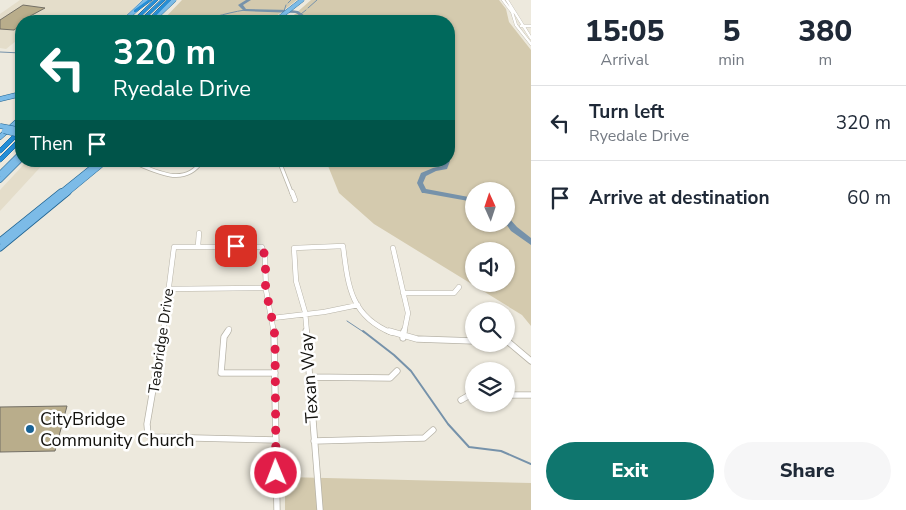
<!DOCTYPE html>
<style>
:root{--surface:#fff;--page:#f6f6f7;--text:#1f2937;--muted:#747a83;--line:#e0e1e3;--accent:#0f766e}
body{margin:0;font-family:"Nunito Sans",sans-serif;background:var(--page);color:var(--text);height:100vh;display:flex;flex-direction:column;font-size:19px;white-space:nowrap}
*{box-sizing:border-box;margin:0}
p{font-size:16px;color:var(--muted)}
.icon{flex:none;width:28px;height:28px;fill:none;stroke:currentColor;stroke-width:2;stroke-linecap:round;stroke-linejoin:round}
.map{position:relative;flex:1;overflow:hidden}
.side{display:flex;flex-direction:column;background:var(--surface);width:375px}
.side>*{flex:none}
.top-card{position:absolute;left:15px;top:15px;width:440px;height:152px;border-radius:20px;box-shadow:0 1px 4px #0004;background:#00695c;color:#fff;overflow:hidden}
.needle{width:32px;rotate:357deg}
.tools{position:absolute;left:465px;top:182px;display:grid;gap:10px}
.tools a{display:grid;place-items:center;width:50px;height:50px;border-radius:50%;background:var(--surface);box-shadow:0 1px 4px #0004;font-size:25px}
.pin{position:absolute;display:grid;place-items:center;width:42px;height:42px;color:#fff;margin:-21px;border-radius:10px;box-shadow:0 2px 8px #0006}
.me{position:absolute;width:55px;margin:-28px;rotate:359deg;stroke-linejoin:round;filter:drop-shadow(0 0 4px #0008)}
.turn{display:flex;align-items:center;gap:18px;height:105px;padding:0 15px;font-size:22px}
.turn .icon{width:65px;height:65px;stroke-width:2.5}
.turn b{display:block;font-size:35px;line-height:42px}
.then{display:flex;align-items:center;height:48px;padding:0 15px;background:#0003;gap:10px;font-size:19px}
.eta{display:flex;justify-content:space-evenly;align-items:center;height:85px;text-align:center}
.eta b{font-size:30px;font-weight:800;line-height:35px}
.button{display:flex;gap:10px;margin-top:auto;padding:10px 15px}
.button a{flex:1;height:58px;border-radius:30px;background:var(--accent);color:#fff;font-size:20px;font-weight:800;line-height:58px;text-align:center}
.button a+a{background:var(--page);color:var(--text)}
ul{padding:0;list-style:none}
li{display:flex;align-items:center;gap:15px;height:75px;padding:0 15px;border-top:1px solid var(--line)}
li div{flex:1}
li b{display:block;font-size:19px}
li em{font-style:normal}
main{display:flex;flex:1;min-height:0}
.map>svg:first-child{display:block}
.built{fill:#e4ddca}
.green{fill:#d4caae;fill-rule:evenodd}
.lines{fill:none;stroke-linecap:round;stroke-linejoin:round}
.stream-far1{stroke:#7692aa;stroke-width:1}
.stream{stroke:#7692aa;stroke-width:2}
.river{fill:#7692aa;fill-rule:evenodd}
.building{fill:#b9ad8b;stroke:#736f65}
.minor-far3-casing{stroke:#b7b3a7;stroke-width:3}
.minor-far2-casing{stroke:#b7b3a7;stroke-width:4.5}
.minor-far1-casing{stroke:#b7b3a7;stroke-width:5.5}
.minor-casing{stroke:#b7b3a7;stroke-width:7}
.major-far2-casing{stroke:#1f6391;stroke-width:4.5}
.major-far1-casing{stroke:#1f6391;stroke-width:5.5}
.major-casing{stroke:#1f6391;stroke-width:7}
.highway-casing{stroke:#1f6391;stroke-width:1}
.minor-far3{stroke:#fff;stroke-width:2.5}
.minor-far2{stroke:#fff;stroke-width:3}
.minor-far1{stroke:#fff;stroke-width:4.5}
.minor{stroke:#fff;stroke-width:5.5}
.major-far2{stroke:#7cbbe7;stroke-width:4}
.major-far1{stroke:#7cbbe7;stroke-width:4.5}
.major{stroke:#7cbbe7;stroke-width:5.5}
.highway{fill:#258ed7;fill-rule:evenodd}
.major-bridge-casing{stroke:#1f6391;stroke-width:5.5;stroke-linecap:butt}
.major-bridge{stroke:#7cbbe7;stroke-width:4.5}
.route{stroke:#e11d48;stroke-width:9;stroke-dasharray:0 16.2}
.poi-dot{fill:#196396;stroke:#fff;stroke-width:2}
.labels{text-anchor:middle;dominant-baseline:central;stroke-width:5;stroke-linejoin:round;paint-order:stroke}
.street-label{font-size:15px;fill:#13120e;stroke:#fff}
.near-street-label{font-size:18px;fill:#13120e;stroke:#fff}
.near-poi-label{font-size:18px;fill:#13120e;stroke:#fff;text-anchor:start}
</style>
<main>
<div class="map">
<svg width="531" height="510" viewBox="0 0 531 510">
<rect width="100%" height="100%" fill="#ede9dd"/>
<path class="built" d="M20 0H141L121 21H21V37L6 49 0 48V14Z
M27 161H46L0 211V190Z"/>
<path class="green" d="M182 0H297L270 21H162Z
M311 0H499L506 9 509 22 531 50V326L522 315 374 224 339 193 326 161H449V21H287ZM474 191H506V224H474ZM474 251H506V284H474Z
M285 477 531 483V510H285Z"/>
<g class="lines">
<path class="stream-far1" d="M288 3 291 0
M308 8 317 0
M284 11 286 5
M301 14 306 10
M185 21C206 21 224 13 245 10
M0 52 21 53
M347 321 365 333"/>
<path class="stream" d="M363 331 394 355 411 371 448 424 469 447 501 451 531 464"/>
<path class="river" d="M246 0H251L243 5 246 9 291 10 298 11 308 18 303 21H298L303 18 296 13 244 11 238 5Z
M449 159 450 161 447 169 436 171 426 176 423 183 426 189 474 198V202L424 193H422L417 183 421 173 433 168 442 166 444 161H449Z
M506 217H508L517 227 531 238V245L511 231 506 224Z"/>
</g>
<path class="building" d="M23 5 45 8 21 21V25L14 30 0 29V20Z
M67 406 55 451 0 452V407Z"/>
<g class="lines">
<defs>
<path id="minor-far3" d="M503 0 512 12 516 25 531 44
M507 0 531 38
M521 26H531"/>
<path id="minor-far2" d="M131 161C155 171 184 188 202 161
M279 161 292 194"/>
<path id="minor-far1" d="M292 192 295 200
M198 246 199 233
M393 248 408 313 404 333
M168 289 266 288
M403 293H454L459 287
M273 318 324 312 358 305
M163 333 174 247H262L265 258 266 290 274 333
M227 333 229 329
M307 333 305 312 296 281 294 248 343 246C348 285 350 316 392 333"/>
<path id="minor" d="M163 331 147 424 148 435 154 437 276 440
M228 331 224 337 221 373H275
M274 331 277 510
M306 331 320 510
M389 331 417 339 474 341
M403 338 404 331
M506 340 531 361
M309 377 390 378 397 371
M506 395H531
M461 400 468 396H474
M314 441 424 438 433 430"/>
<path id="major-far2" d="M124 21 146 0
M152 21 174 0
M275 21 302 0"/>
<path id="major-far1" d="M0 99 21 94
M0 137 21 118
M0 174 21 153
M0 180 21 159
M59 194 100 161
M66 194 106 161"/>
<path id="major" d="M0 241 61 192
M0 248 68 192"/>
<path id="highway" d="M148 0H152L136 12H134V10Z
M154 0H158L136 21H132Z
M161 0H165L143 21H139Z
M167 0H171L151 21H147Z
M21 128V133L2 152 0 153V148L19 129Z
M21 137V142L2 161 0 162V157L19 138Z"/>
</defs>
<use href="#minor-far3" class="minor-far3-casing"/>
<use href="#minor-far2" class="minor-far2-casing"/>
<use href="#minor-far1" class="minor-far1-casing"/>
<use href="#minor" class="minor-casing"/>
<use href="#major-far2" class="major-far2-casing"/>
<use href="#major-far1" class="major-far1-casing"/>
<use href="#major" class="major-casing"/>
<use href="#highway" class="highway-casing"/>
<use href="#minor-far3" class="minor-far3"/>
<use href="#minor-far2" class="minor-far2"/>
<use href="#minor-far1" class="minor-far1"/>
<use href="#minor" class="minor"/>
<use href="#major-far2" class="major-far2"/>
<use href="#major-far1" class="major-far1"/>
<use href="#major" class="major"/>
<use href="#highway" class="highway"/>
<defs>
<path id="major-bridge" d="M0 126 21 130
M4 131 21 135"/>
</defs>
<use href="#major-bridge" class="major-bridge-casing"/>
<use href="#major-bridge" class="major-bridge"/>
</g>
<g class="lines">
<path class="route" d="M236 246 262 247C268 261 264 276 266 290 269 306 273 321 275 337L276 473"/>
</g>
<circle class="poi-dot" cx="30" cy="429" r="5"/>
<g class="labels">
<g class="street-label">
<text transform="translate(161 341) rotate(-82)">Teabridge Drive</text>
</g>
<g class="near-street-label">
<text transform="translate(309 378) rotate(-94)">Texan Way</text>
</g>
<g class="near-poi-label">
<text x="40" y="419">CityBridge<tspan x="40" dy="21">Community Church</tspan></text>
</g>
</g>
</svg>
<div class="tools">
<a><svg class="needle" viewBox="-14 -14 28 28"><path d="M0-13l5 13h-10z" fill="#e53935"/><path d="M0 13l5-13h-10z" fill="#747a83"/></svg></a>
<a><svg class="icon" aria-label="sound" viewBox="0 0 24 24"><path d="M4 9h4l5-4v14l-5-4H4zM17 9q2 3 0 6"/></svg></a>
<a><svg class="icon" aria-label="search" viewBox="0 0 24 24"><circle cx="10" cy="10" r="6"/><path d="M15 15l6 6"/></svg></a>
<a><svg class="icon" aria-label="layers" viewBox="0 0 24 24"><path d="M12 4l9 5-9 5-9-5zM3 14l9 5 9-5"/></svg></a>
</div>
<div class="pin" style="left:236px;top:246px;background:#d93025"><svg class="icon" aria-label="arrive" viewBox="0 0 24 24"><path d="M6 21V4h12l-3 4 3 4H6"/></svg></div>
<svg class="me" style="left:276px;top:473px" viewBox="-20 -20 40 40"><circle r="17" fill="#e11d48" stroke="#fff" stroke-width="3"/><path d="M0-11L8 9 0 5-8 9z" fill="#fff"/></svg>
<div class="top-card">
<div class="turn"><svg class="icon" aria-label="left" viewBox="0 0 24 24"><path d="M17 20v-9H6M10 6l-5 5 5 5"/></svg><div><b>320 m</b>Ryedale Drive</div></div>
<div class="then">Then<svg class="icon" aria-label="arrive" viewBox="0 0 24 24"><path d="M6 21V4h12l-3 4 3 4H6"/></svg></div>
</div>
</div>
<section class="side">
<div class="eta">
<div><b>15:05</b><p>Arrival</p></div>
<div><b>5</b><p>min</p></div>
<div><b>380</b><p>m</p></div>
</div>
<ul>
<li><svg class="icon" aria-label="left" viewBox="0 0 24 24"><path d="M17 20v-9H6M10 6l-5 5 5 5"/></svg><div><b>Turn left</b><p>Ryedale Drive</p></div><em>320 m</em></li>
<li><svg class="icon" aria-label="arrive" viewBox="0 0 24 24"><path d="M6 21V4h12l-3 4 3 4H6"/></svg><div><b>Arrive at destination</b></div><em>60 m</em></li>
</ul>
<div class="button"><a>Exit</a><a>Share</a></div>
</section>
</main>
